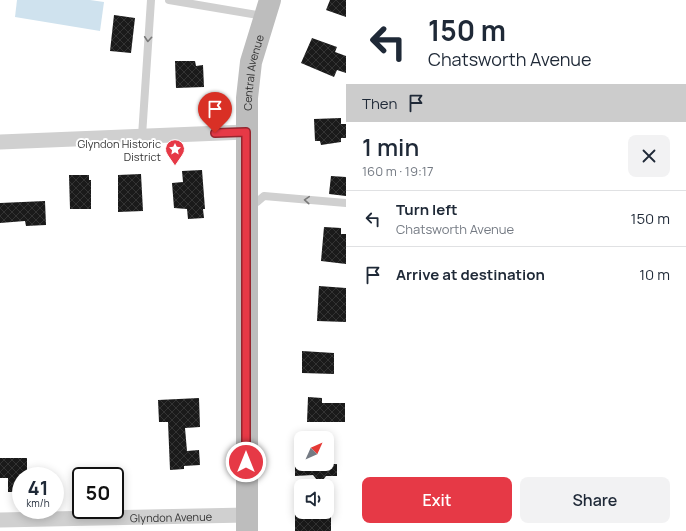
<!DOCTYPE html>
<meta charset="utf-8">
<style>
:root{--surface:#fff;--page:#f2f2f3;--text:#1f2937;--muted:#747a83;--line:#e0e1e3;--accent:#e63946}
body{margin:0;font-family:Manrope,sans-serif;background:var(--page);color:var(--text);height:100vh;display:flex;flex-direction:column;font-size:15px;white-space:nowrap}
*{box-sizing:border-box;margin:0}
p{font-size:13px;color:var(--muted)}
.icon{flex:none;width:22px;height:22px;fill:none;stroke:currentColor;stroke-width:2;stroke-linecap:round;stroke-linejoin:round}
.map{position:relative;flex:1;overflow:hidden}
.sheet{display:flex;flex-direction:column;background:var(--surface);width:340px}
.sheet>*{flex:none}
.top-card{background:#fff;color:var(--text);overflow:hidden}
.needle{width:26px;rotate:45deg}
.controls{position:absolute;left:294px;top:431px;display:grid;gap:8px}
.controls a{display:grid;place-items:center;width:40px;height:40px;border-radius:8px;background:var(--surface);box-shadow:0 2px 10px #0003;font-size:20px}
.speed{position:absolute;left:12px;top:467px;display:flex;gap:8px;font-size:20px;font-weight:700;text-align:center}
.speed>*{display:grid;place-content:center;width:52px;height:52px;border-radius:50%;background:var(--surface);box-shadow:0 2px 10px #0003;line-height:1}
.speed small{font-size:10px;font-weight:400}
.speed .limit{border:2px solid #111;border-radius:6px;background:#fff;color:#111}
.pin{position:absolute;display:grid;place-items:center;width:34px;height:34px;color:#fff;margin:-41px -17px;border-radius:50% 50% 50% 0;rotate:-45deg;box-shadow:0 0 4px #0007}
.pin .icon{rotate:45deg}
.me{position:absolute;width:44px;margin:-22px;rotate:0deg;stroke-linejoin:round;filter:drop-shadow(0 0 3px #0008)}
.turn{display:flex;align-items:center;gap:14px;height:84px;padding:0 16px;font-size:18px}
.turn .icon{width:52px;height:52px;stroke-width:2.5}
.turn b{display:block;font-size:28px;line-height:34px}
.then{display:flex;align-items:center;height:38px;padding:0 16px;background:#0003;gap:8px;font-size:15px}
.round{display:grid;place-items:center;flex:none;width:42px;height:42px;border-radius:8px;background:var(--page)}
.headline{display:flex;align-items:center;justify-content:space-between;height:68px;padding:0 16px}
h1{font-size:24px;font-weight:600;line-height:30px}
.action{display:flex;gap:8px;margin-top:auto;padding:8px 16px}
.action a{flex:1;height:46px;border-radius:8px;background:var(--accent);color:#fff;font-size:16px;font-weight:600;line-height:46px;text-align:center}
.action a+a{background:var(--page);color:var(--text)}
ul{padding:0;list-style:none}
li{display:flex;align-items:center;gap:12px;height:56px;padding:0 16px;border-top:1px solid var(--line)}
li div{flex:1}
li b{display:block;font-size:15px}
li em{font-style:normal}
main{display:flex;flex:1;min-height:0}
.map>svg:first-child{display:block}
.water{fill:#cfe2ee}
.building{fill:url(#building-cross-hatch)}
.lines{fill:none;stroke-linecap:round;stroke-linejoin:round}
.lane{stroke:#d0d0d0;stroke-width:8}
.street{stroke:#d0d0d0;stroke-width:15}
.secondary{stroke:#bdbdbd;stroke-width:22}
.oneway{stroke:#7a7a7a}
.route-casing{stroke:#96252e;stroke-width:10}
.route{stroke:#e63946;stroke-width:7}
.labels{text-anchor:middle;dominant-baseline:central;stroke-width:4;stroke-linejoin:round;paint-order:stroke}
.street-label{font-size:11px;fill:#333;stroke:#fff}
.poi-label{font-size:11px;fill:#333;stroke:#fff;text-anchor:end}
</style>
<main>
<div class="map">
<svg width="346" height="531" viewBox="0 0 346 531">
<defs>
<pattern id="building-cross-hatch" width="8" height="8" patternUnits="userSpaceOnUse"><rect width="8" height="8" fill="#1a1a1a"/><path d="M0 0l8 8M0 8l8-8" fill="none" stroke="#333"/></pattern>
</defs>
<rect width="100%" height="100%" fill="#fff"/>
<path class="water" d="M17 0H90L104 2 100 31 15 17Z"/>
<path class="building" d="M330 0H346V17L326 10Z
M114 15 135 18 131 53 110 51Z
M312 38 337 47 335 52 346 56V73L337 70 334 77 301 63Z
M175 61H195L196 66 203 65 204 87 176 88Z
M341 118V124H346V138H341V142L321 145 320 141H315L314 119Z
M202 170 205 209H203L204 218 188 219 187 209 174 208 172 183 183 182 182 171Z
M141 174 143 211 118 212V175Z
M69 175H89V180H91V209H70Z
M331 176 346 177V196L329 194Z
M45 201 46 225 26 226 25 221 0 223V203Z
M324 227 341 228V234H346V264L321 261Z
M319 286 346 288V322L317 321Z
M302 351 334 353V374L302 373Z
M308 397 322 398V403H345V422H307Z
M199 398 200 427 185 428 187 451 199 450 200 465 184 466V469L170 470 168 422H159L158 400Z
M0 458H27V476H21V492H8V478H0Z
M295 464H337V476H326L323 480H317L313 475 295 476Z
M295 513 331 514V531H295Z"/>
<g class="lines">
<path class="lane" d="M169 0 263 16
M142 136 151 0
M249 202H257L264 196 346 203"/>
<g class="street">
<path d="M0 142 246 132"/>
<path id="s1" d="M0 520 247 515"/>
</g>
<path class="secondary" id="s2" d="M247 531V98L251 62 270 0"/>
</g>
<defs><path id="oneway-chevron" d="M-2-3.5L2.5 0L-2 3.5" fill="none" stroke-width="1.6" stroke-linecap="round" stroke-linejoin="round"/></defs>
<g class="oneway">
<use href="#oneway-chevron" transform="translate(148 39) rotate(94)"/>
<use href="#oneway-chevron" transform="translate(307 200) rotate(-176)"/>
</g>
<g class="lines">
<defs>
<path id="route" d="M215 133 246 132V462"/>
</defs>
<use href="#route" class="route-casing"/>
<use href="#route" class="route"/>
</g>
<defs>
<symbol id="sight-pin" viewBox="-11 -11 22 30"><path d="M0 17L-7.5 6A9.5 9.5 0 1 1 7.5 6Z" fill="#e63946" stroke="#fff"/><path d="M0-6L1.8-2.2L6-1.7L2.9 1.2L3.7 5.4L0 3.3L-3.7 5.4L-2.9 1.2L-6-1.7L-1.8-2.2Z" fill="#fff"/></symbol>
</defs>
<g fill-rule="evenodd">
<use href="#sight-pin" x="164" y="138" width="22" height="30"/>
</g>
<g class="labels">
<g class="street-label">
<text stroke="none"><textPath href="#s2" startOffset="459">Central Avenue</textPath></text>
<text stroke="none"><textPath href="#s1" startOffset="171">Glyndon Avenue</textPath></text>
</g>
<g class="poi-label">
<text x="161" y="143">Glyndon Historic<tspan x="161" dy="13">District</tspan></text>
</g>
</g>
</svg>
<div class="controls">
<a><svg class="needle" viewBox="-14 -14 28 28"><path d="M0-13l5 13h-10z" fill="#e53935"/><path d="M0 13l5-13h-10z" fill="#747a83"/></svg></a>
<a><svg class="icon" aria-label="sound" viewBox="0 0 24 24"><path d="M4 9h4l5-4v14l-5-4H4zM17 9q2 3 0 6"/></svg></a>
</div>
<div class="speed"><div>41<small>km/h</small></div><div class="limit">50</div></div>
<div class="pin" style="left:215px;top:133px;background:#d93025"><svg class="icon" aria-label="arrive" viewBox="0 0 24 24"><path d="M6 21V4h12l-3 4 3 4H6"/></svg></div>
<svg class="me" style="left:246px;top:462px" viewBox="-20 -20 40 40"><circle r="17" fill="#e63946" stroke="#fff" stroke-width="3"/><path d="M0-11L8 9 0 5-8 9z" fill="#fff"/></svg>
</div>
<section class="sheet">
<div class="top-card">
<div class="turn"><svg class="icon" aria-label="left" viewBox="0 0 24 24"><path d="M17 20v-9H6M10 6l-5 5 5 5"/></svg><div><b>150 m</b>Chatsworth Avenue</div></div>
<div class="then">Then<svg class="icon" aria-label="arrive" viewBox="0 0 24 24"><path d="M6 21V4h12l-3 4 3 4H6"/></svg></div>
</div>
<div class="headline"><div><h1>1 min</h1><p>160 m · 19:17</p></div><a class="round"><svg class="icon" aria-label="close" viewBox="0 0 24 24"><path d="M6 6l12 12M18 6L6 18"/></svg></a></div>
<ul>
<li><svg class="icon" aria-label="left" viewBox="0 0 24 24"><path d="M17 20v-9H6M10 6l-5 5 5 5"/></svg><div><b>Turn left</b><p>Chatsworth Avenue</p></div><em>150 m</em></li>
<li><svg class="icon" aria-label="arrive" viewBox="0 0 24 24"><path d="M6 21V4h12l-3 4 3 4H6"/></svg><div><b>Arrive at destination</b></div><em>10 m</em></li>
</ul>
<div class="action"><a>Exit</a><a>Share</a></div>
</section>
</main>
